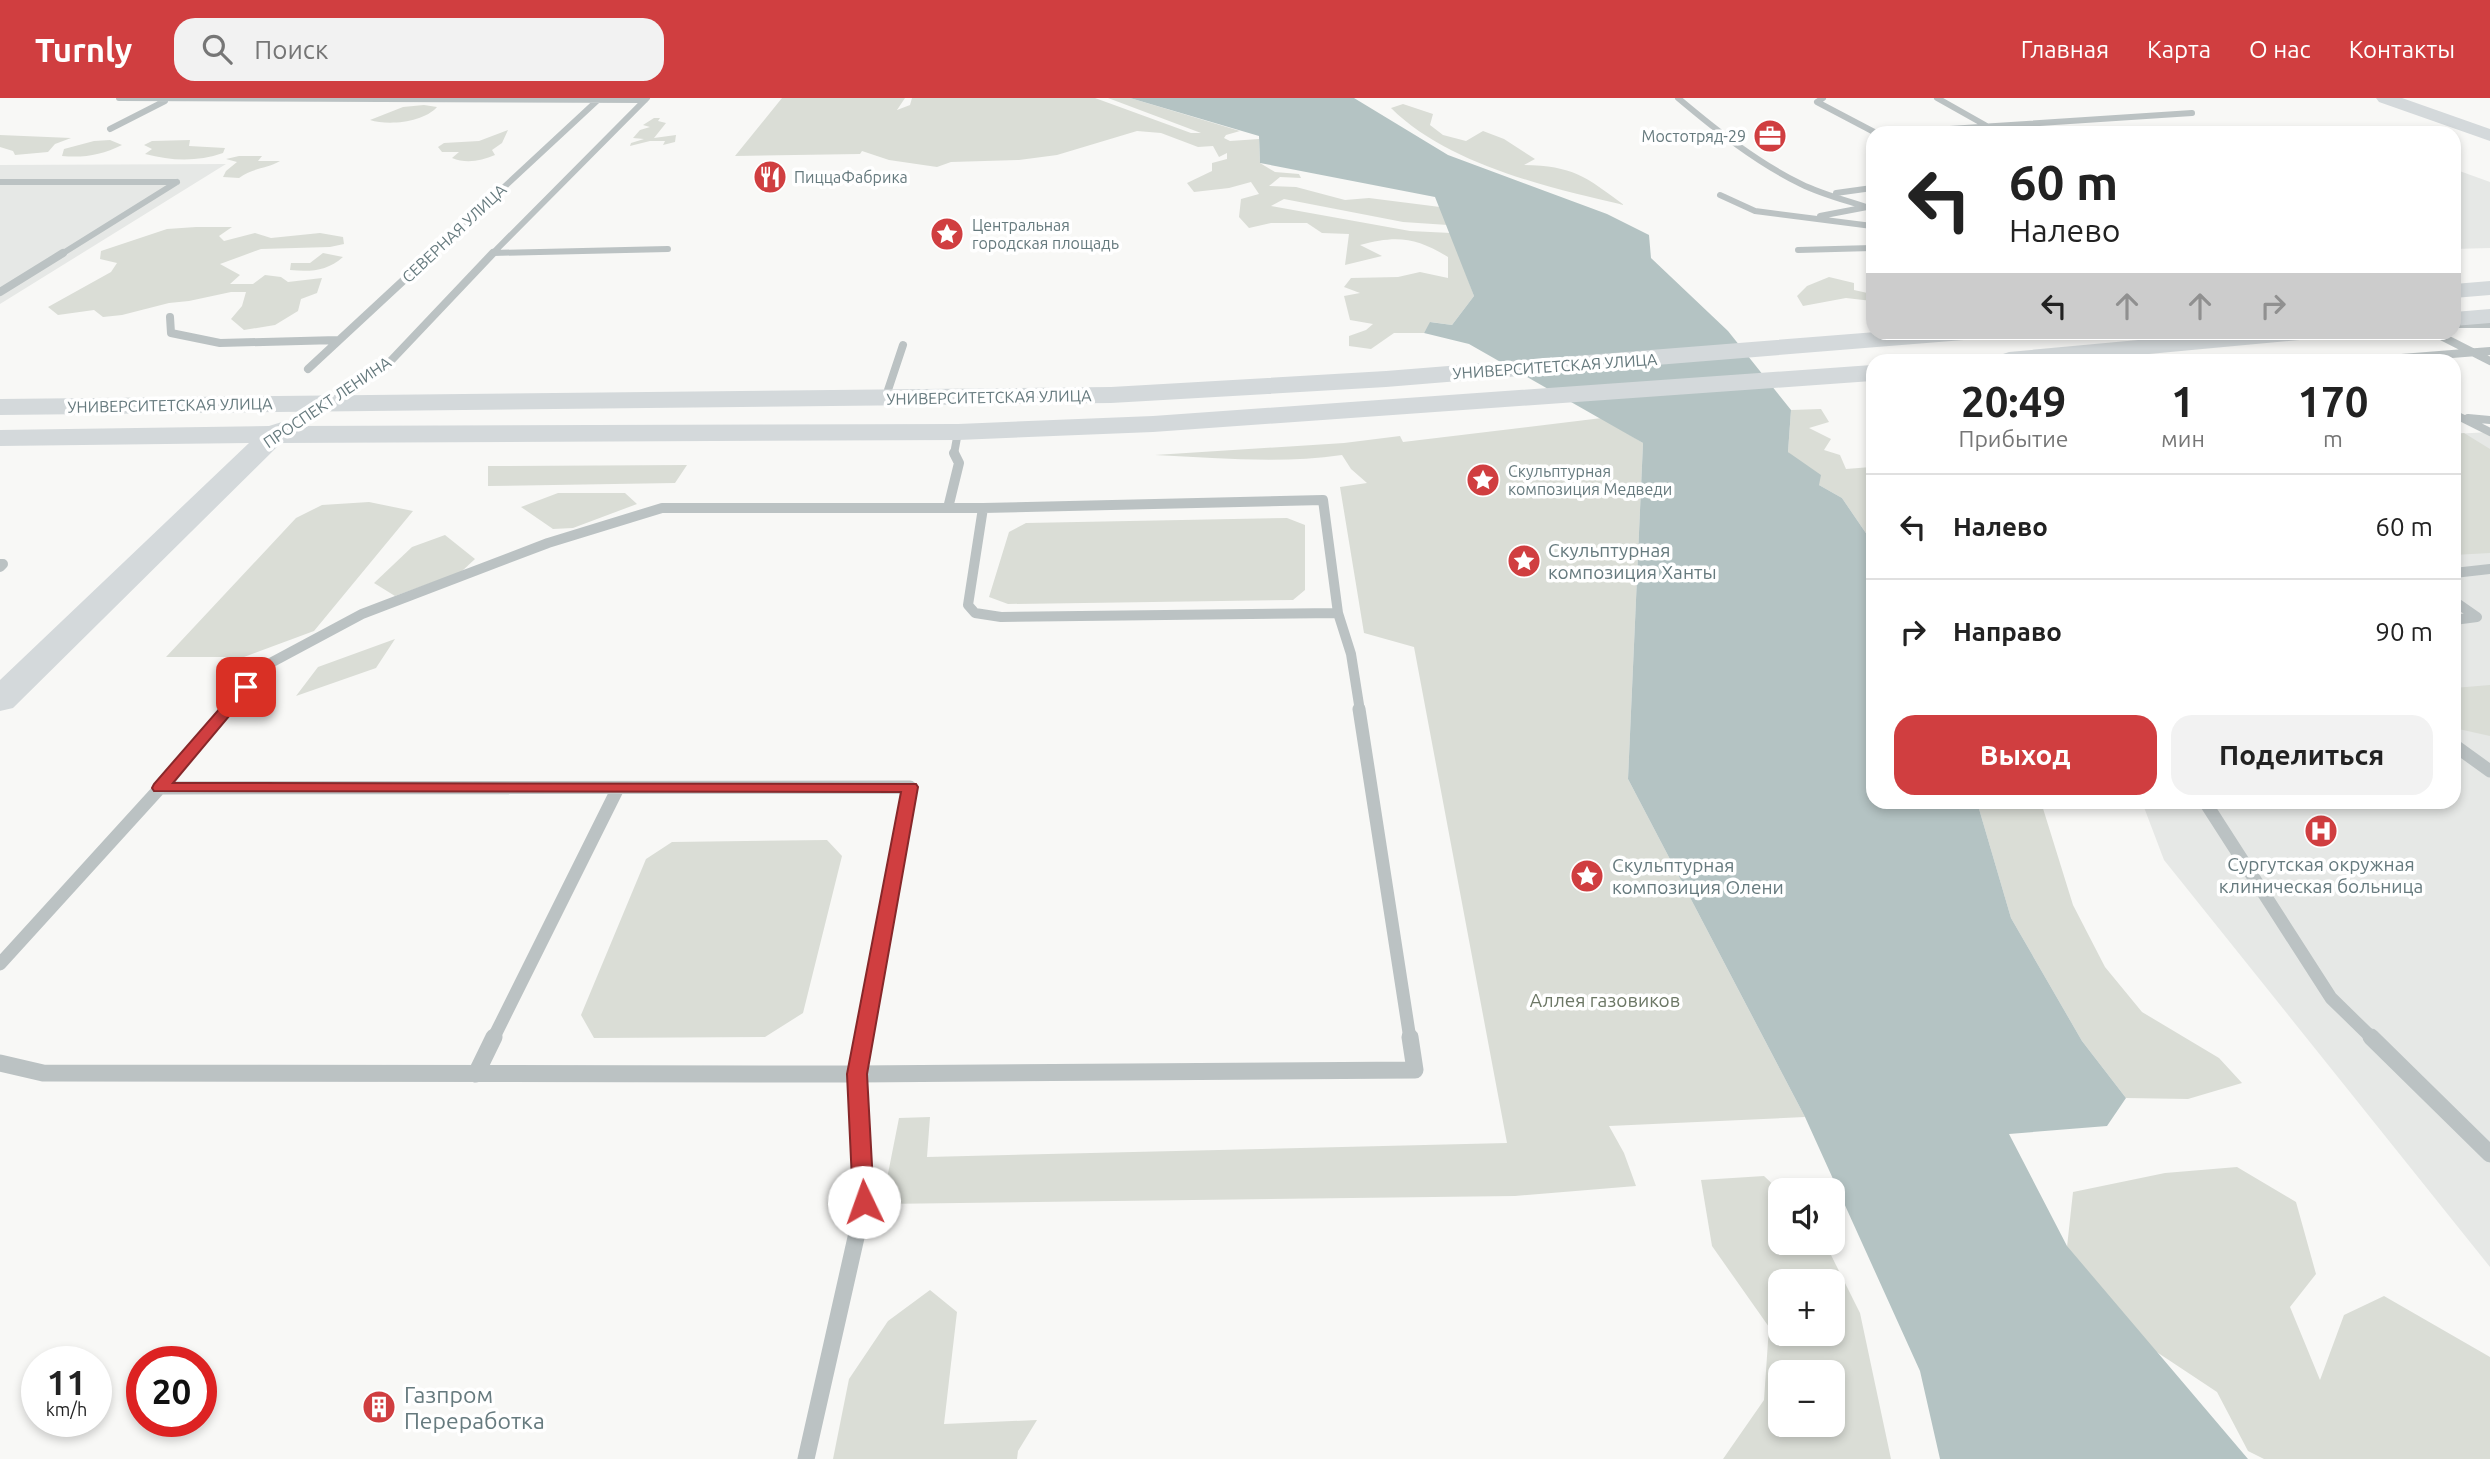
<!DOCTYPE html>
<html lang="ru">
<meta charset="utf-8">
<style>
:root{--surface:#fff;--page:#f2f2f2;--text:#222;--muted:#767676;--line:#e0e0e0;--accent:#d03e40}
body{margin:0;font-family:Ubuntu,sans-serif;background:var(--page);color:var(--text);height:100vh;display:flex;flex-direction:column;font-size:26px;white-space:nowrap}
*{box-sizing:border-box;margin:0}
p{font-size:23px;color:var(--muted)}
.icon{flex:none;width:38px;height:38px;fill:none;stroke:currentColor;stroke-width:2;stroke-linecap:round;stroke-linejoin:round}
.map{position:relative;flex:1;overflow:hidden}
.side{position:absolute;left:1866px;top:256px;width:595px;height:455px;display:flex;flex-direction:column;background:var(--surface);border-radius:21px;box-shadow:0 4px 10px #0003}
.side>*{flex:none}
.top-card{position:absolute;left:1866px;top:28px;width:595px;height:214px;border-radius:21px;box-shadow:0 4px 10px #0003;background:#fff;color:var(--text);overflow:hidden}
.tools{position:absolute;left:1768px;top:1080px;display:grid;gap:14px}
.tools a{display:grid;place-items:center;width:77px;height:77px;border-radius:14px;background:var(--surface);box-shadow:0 4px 10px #0003;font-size:35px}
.speed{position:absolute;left:21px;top:1248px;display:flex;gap:14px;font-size:35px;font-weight:700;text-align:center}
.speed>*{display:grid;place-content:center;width:91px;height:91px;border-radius:50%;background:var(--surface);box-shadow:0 4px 10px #0003;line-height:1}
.speed small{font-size:18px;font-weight:400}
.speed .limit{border:10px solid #d22;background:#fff;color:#111}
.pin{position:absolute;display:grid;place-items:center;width:60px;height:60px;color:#fff;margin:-30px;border-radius:14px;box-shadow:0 4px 10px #0006}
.me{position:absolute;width:77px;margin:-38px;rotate:357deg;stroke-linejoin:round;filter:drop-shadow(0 0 5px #0008)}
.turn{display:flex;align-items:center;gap:24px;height:147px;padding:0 28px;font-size:32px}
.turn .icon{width:91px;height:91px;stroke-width:2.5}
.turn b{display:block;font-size:49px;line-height:60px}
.lanes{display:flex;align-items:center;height:66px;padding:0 28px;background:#0003;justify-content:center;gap:35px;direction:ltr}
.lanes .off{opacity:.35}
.eta{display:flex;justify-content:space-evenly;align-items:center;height:119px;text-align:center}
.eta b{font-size:42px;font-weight:600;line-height:49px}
.button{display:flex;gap:14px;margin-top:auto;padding:14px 28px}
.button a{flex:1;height:80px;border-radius:21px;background:var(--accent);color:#fff;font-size:28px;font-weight:600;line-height:80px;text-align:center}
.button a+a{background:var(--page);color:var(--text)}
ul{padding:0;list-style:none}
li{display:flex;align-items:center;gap:21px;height:105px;padding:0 28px;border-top:2px solid var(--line)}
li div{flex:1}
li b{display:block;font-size:26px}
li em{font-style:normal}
header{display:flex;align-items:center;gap:42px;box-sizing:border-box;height:98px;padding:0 35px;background:var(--accent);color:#fff}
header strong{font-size:33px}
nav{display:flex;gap:38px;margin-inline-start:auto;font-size:24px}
.search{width:490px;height:63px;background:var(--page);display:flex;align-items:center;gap:18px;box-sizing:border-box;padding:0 24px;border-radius:21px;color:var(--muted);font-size:26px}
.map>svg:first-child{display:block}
.built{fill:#e6e8e6}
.green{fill:#daddd6;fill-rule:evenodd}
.water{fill:#b4c3c3}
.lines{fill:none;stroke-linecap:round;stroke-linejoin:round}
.minor-far4{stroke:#bbc2c3;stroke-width:6}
.minor-far3{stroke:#bbc2c3;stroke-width:8}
.minor-far2{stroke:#bbc2c3;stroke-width:10}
.minor-far1{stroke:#bbc2c3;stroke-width:13}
.minor{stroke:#bbc2c3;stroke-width:17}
.major{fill:#d4d9db;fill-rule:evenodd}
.route{fill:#d03e40;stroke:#87282a;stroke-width:2}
.labels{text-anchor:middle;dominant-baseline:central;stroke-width:7;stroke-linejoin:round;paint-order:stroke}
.far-poi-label{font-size:16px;fill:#667a7e;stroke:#fff;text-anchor:start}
.far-street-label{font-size:16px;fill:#667a7e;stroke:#fff}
.poi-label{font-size:19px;fill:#667a7e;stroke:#fff;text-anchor:start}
.park-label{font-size:19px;fill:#6c7765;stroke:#fff}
.near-poi-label{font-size:23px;fill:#667a7e;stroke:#fff;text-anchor:start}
</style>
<header>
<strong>Turnly</strong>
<div class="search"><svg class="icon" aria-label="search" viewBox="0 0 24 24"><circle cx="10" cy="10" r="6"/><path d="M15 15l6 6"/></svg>Поиск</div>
<nav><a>Главная</a><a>Карта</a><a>О нас</a><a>Контакты</a></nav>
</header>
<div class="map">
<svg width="2490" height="1361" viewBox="0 0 2490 1361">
<rect width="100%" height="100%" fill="#f8f8f6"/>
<path class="built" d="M226 66 0 206V67Z
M2454 71 2490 84V150L2454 151Z
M2490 334V1169L2164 762 2142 704H2454V336Z"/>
<path class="green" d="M782 0H905L897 12 910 7 912 0H1095L1191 35H1201L1108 0H1130L1240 33 1226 37 1224 40 1230 43 1259 41 1260 65 1275 74 1299 76 1301 80 1280 79 1269 88 1296 89 1345 102 1369 100 1440 109 1448 127 1403 124 1284 101 1271 108 1410 133 1451 135 1474 198 1452 227 1431 224 1424 235H1394L1371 251 1349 248V238L1366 232 1373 226 1350 222 1344 198 1360 195 1344 189 1351 180 1398 179 1420 174 1448 180V159C1416 139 1396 137 1360 147L1382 158 1345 167 1349 136 1322 135 1307 125H1271L1249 130 1239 119 1241 101 1259 96 1251 84 1229 90 1194 94 1187 85 1212 73V65L1227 61V55L1219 59 1213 48 1198 49 1161 35 1137 33 1057 57 1019 62 951 64 937 69 889 62 862 53 860 56 735 58Z
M1403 6 1433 16 1430 27 1443 37 1466 43 1483 33 1504 41 1535 61 1524 67C1573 68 1585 78 1624 107 1549 90 1447 66 1391 10Z
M424 7 437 9C424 24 389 28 370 22L403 9Z
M654 20H660L658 23 666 25 654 40 676 37 675 44 663 47 665 43H650L630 48 631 45 644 41 633 40 640 32 650 29 643 27Z
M508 32 502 45 492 52 495 57C481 63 466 66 452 60L459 54H442L438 49 444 45 479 43Z
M0 37 71 40 55 46 48 54 15 57 13 53 0 49Z
M110 42 122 47C102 57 84 60 62 58L64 51 94 43Z
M190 42 189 48 225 50 223 55C197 64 172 63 145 56L152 51 144 47 152 43Z
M239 58H262L258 63H280C266 71 252 70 239 80L223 79 226 73 237 64 226 61Z
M196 129H232L219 138 224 143 255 135 271 140 320 135 343 139 344 146 330 149 261 151 220 166 240 177 230 186H253L265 177 281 179 288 184 322 180 317 195 301 201 298 213 275 227 244 232 231 221 242 208 246 194H231L189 203 169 205 122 217 103 219 94 212 58 217 48 209 111 174 117 165 100 161 101 153 167 131Z
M323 155 343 159C327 173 311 174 290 172L291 165H310Z
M1829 179 1854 185V192L1872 196V203L1846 200 1803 208 1797 198 1807 188Z
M1821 311 1829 324 1809 330 1831 341 1824 352 1840 357 1846 371 1871 369 1872 362V444L1842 400 1819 387 1788 354 1791 312Z
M1602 320 1643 345 1628 681 1805 1019 1609 1028 1624 1055 1636 1088 1515 1098 882 1106 899 1020 930 1019 927 1059 1507 1045 1414 549 1364 535 1340 389 1367 385 1351 371 1342 357C1280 366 1218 360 1155 357L1344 345 1400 338 1403 344Z
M2464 335 2490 351V455L2454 457V336Z
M687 367 675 385 488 388V368Z
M558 395H625L637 406 573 430 553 431 521 409Z
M369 404 413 413 314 533 244 559H166L296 420 322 407Z
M1287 420 1305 427V492L1293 502 1008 506 989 499 1009 434 1026 425Z
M445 437 475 461 461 474 395 498 374 485 412 449Z
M395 541 376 570 296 598 318 569Z
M2490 587V638L2454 630V590Z
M1977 704H2041L2073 807 2105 869 2142 914 2219 960 2242 985 2188 1001 2126 1000 2082 943 2011 820Z
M827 742 842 758 803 915 765 939 594 940 581 917 646 761 672 744Z
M2237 1069 2296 1104 2316 1176 2290 1209 2320 1282 2344 1217 2384 1198 2490 1259V1361H2264L2248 1353 2217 1294 2131 1237 2067 1149 2073 1094 2165 1075Z
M1764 1078 1780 1093V1144L1825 1145 1860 1215 1891 1361H1723L1764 1302 1769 1229 1712 1148 1701 1082ZM1780 1183H1832V1236H1780ZM1780 1274H1832V1326H1780Z
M930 1192 957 1214 944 1326 1037 1322 1018 1353 1017 1361H833L849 1281 888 1223Z"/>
<path class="water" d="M1130 0H1354L1448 57 1607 116 1649 137 1651 160 1728 233 1791 312 1788 354 1821 377 1819 387 1842 400 1872 444V704H1977L2011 820 2082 943 2126 1000 2107 1028 2009 1036 2067 1148 2248 1361H1940L1920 1273 1805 1019 1628 681 1643 345 1469 246 1424 235 1430 224 1452 227 1474 198 1435 99 1260 65 1259 38Z"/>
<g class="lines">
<path class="minor-far4" d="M119 0 645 2
M1678 0C1716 32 1756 64 1801 86 1823 97 1849 103 1872 111
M1823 0 1817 4 1876 35
M1937 0 1985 27
M110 31 165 3
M1888 35 2192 15
M0 84H177
M1836 95 1872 90
M1720 97 1755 113 1872 128
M1820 118 1867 109
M1798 152 1872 150
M493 155 668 151
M60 157 177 84
M431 157 600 0
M491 157 647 0"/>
<path class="minor-far3" d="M0 194 63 155
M170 219 171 235 220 245 338 242
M2454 226H2490
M2433 234 2490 263
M2376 262 2490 253
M308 271 433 155
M885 301 903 247
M330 305 384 270 493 155
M2454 316 2490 334
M2468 320 2490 322
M954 356 958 334"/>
<path class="minor-far2" d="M948 410 959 365 954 355
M983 410 968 507 975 515 1001 519 1338 515
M0 466H3L0 469
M2454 475 2490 471
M2454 503 2477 519 2454 522
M226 613 263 569 362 516 548 445 662 410H983L1323 402 1338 515 1351 556 1360 613"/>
<path class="minor-far1" d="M1359 611 1410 941
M2454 647 2490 673
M160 690 910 689 863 941
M2205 704 2331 900 2373 941
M0 866 160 690 227 611
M493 941 618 690"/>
<path class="minor" d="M2371 939 2490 1056
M0 965 43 975 857 976 1415 972 1410 939
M476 976 494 939
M806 1361 864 1104 857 976 864 939"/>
<path class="major" d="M2376 0H2402L2490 31V43L2379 4Z
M2490 183V197L2454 200V186Z
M2490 211V225L2454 228V214Z
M1876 234H1988L1985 239 1976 241 1386 289 1111 305 0 317V301L1111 289 1386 273Z
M2225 234H2322L2319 239 2310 241 2085 262H1996L2000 257 2009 254Z
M1872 267V283L1153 334 958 342 281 345 13 610 0 613V582L249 345 0 348V332L269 328 285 323 297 328 958 326 1153 318Z"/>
</g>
<path class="route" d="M246 584 251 586 253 589 251 592 173 685 916 686 918 689 867 976 874 1104 871 1110 864 1113 856 1110 853 1104 847 976 901 694 154 693 152 690 154 686 241 586Z"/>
<defs>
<symbol id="office-disc" viewBox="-11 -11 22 22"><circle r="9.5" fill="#d03e40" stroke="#fff"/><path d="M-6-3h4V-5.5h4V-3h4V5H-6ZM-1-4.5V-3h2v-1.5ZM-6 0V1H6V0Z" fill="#fff"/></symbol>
<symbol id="restaurant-disc" viewBox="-11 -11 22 22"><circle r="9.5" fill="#d03e40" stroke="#fff"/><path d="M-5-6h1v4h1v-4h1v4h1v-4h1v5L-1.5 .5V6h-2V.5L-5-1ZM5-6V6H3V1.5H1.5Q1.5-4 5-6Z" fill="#fff"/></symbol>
<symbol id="sight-disc" viewBox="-11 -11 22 22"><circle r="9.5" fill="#d03e40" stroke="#fff"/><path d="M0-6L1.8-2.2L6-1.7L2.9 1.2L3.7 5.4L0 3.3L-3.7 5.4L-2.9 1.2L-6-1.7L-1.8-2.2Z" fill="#fff"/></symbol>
<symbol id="hospital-disc" viewBox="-11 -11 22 22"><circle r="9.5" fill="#d03e40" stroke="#fff"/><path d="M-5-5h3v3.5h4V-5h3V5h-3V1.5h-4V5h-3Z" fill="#fff"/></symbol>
<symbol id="building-disc" viewBox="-11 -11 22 22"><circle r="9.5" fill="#d03e40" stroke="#fff"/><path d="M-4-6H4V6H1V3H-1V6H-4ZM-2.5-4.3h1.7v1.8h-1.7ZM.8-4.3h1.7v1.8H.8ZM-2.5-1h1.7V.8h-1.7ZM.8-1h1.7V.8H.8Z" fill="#fff"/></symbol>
</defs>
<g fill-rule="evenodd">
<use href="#office-disc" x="1751" y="19" width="38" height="38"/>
<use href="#restaurant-disc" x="751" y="60" width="38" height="38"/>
<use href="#sight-disc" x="928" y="117" width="38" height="38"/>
<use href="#sight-disc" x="1464" y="363" width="38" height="38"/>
<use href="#sight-disc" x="1505" y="444" width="38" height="38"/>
<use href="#hospital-disc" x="2302" y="714" width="38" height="38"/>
<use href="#sight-disc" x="1568" y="759" width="38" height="38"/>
<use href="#building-disc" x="360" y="1290" width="38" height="38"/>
</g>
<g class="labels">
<g class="far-poi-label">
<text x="1746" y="38" text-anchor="end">Мостотряд-29</text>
<text x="794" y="79">ПиццаФабрика</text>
<text x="972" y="127">Центральная<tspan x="972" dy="18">городская площадь</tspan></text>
<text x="1508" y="373">Скульптурная<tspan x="1508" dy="18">композиция Медведи</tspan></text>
</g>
<g class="far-street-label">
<text transform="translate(454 135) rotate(-43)">СЕВЕРНАЯ УЛИЦА</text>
<text transform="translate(1555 268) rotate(-4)">УНИВЕРСИТЕТСКАЯ УЛИЦА</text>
<text transform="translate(989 299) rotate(-1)">УНИВЕРСИТЕТСКАЯ УЛИЦА</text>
<text transform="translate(327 304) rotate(-34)">ПРОСПЕКТ ЛЕНИНА</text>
<text transform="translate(170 307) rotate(-1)">УНИВЕРСИТЕТСКАЯ УЛИЦА</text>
</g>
<g class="poi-label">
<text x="1548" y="452">Скульптурная<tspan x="1548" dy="22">композиция Ханты</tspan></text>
<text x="2321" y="766" text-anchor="middle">Сургутская окружная<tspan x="2321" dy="22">клиническая больница</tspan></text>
<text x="1612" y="767">Скульптурная<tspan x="1612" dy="22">композиция Олени</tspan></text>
</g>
<g class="park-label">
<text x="1605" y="902">Аллея газовиков</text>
</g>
<g class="near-poi-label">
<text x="404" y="1296">Газпром<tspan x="404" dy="26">Переработка</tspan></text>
</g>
</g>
</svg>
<div class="tools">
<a><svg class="icon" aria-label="sound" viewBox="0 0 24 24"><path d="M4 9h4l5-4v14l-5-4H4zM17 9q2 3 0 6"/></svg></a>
<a>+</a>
<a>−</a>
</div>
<div class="speed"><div>11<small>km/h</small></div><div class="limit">20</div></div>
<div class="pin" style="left:246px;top:589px;background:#d93025"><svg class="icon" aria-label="arrive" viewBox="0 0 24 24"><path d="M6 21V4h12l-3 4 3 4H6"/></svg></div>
<svg class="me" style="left:864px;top:1104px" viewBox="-20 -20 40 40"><circle r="19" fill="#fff"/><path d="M0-13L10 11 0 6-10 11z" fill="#d03e40"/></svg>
<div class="top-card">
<div class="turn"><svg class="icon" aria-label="left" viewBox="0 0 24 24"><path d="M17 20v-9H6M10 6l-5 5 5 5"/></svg><div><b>60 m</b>Налево</div></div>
<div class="lanes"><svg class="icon" aria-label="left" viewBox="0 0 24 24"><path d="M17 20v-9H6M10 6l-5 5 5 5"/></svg><svg class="icon off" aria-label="ahead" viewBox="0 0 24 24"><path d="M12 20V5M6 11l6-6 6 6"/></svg><svg class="icon off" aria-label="ahead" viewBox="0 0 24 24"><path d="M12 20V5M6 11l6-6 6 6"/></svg><svg class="icon off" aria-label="right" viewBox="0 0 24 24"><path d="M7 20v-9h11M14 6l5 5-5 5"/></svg></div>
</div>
<section class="side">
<div class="eta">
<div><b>20:49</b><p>Прибытие</p></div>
<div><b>1</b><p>мин</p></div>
<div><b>170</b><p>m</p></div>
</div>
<ul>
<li><svg class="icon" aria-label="left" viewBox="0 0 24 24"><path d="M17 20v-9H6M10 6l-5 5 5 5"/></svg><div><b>Налево</b></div><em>60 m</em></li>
<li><svg class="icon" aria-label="right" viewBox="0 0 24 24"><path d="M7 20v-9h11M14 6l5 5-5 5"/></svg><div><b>Направо</b></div><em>90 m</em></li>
</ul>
<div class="button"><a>Выход</a><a>Поделиться</a></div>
</section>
</div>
